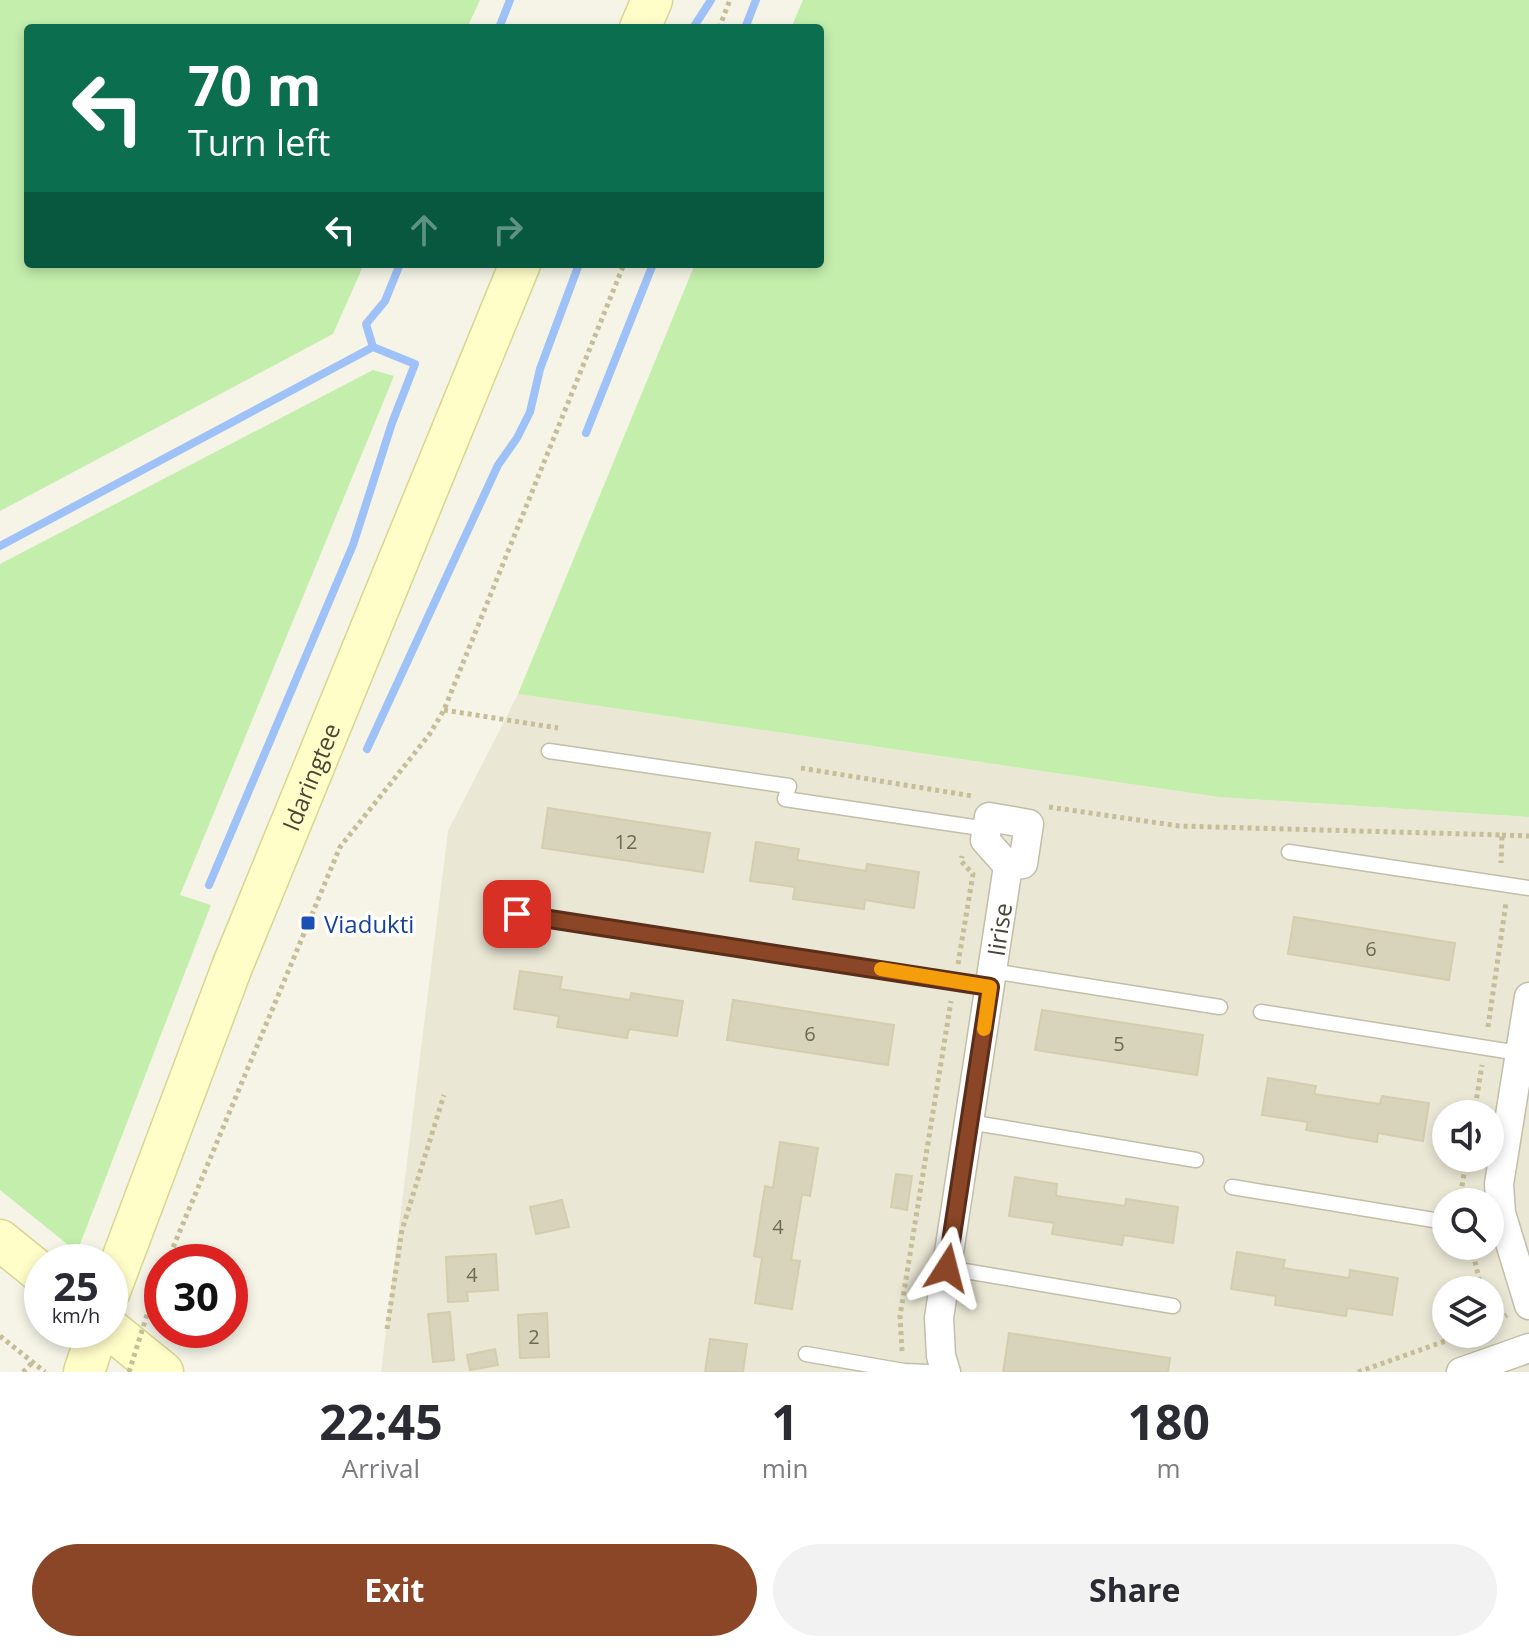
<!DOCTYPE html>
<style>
:root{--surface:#fff;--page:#f2f2f3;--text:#2b2b33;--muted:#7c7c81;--accent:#8a4626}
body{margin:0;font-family:"Open Sans",sans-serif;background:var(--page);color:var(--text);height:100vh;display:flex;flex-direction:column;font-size:30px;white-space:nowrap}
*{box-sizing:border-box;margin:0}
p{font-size:26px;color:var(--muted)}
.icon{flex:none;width:44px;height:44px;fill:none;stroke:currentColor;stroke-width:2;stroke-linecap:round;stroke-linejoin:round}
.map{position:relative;height:1372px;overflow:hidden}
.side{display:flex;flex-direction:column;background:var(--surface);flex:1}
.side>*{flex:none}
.top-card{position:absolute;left:24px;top:24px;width:800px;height:244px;border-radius:8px;box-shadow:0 4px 12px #0003;background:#0b6e4f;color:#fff;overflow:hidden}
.tools{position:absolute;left:1432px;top:1100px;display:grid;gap:16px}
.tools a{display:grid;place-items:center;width:72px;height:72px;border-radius:50%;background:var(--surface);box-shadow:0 4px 12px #0003;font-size:40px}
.speed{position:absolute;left:24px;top:1244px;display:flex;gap:16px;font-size:40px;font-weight:700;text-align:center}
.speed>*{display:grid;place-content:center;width:104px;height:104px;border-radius:50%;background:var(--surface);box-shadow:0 4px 12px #0003;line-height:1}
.speed small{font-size:20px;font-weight:400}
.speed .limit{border:12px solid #d22;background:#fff;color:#111}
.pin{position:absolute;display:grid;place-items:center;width:68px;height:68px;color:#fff;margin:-34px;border-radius:16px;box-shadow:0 4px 12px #0006}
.me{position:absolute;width:88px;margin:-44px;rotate:9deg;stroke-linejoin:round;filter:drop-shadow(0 0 6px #0008)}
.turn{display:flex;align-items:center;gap:28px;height:168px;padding:0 32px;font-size:36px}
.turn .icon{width:104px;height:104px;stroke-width:2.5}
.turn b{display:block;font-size:56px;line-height:68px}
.lanes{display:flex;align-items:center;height:76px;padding:0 32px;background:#0003;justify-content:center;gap:40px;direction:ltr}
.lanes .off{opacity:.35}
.eta{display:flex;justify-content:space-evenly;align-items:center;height:136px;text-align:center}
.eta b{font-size:48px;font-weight:700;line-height:56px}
.action{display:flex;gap:16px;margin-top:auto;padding:16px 32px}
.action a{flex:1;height:92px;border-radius:48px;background:var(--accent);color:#fff;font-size:32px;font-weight:700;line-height:92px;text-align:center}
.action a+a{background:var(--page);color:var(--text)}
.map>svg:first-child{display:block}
.residential{fill:#eae7d5;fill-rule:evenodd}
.green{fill:#c3eeac}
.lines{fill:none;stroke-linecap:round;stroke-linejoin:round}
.stream{stroke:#9ec1f8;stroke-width:8}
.building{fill:#d8d3bb;stroke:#d4cdae;stroke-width:2}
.lane-casing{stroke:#c2bea9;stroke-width:17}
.street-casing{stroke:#c2bea9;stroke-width:31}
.secondary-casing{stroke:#d9d692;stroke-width:43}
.path{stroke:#c5be98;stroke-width:5;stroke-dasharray:4 4;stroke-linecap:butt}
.lane{stroke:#fff;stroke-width:14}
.street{stroke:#fff;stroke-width:28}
.secondary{stroke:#fffdc8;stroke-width:40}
.path-bridge{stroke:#c5be98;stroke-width:5;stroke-dasharray:4 4;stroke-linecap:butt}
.route-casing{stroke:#5a2e19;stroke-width:20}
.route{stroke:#8a4626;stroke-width:14}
.slow{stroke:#f59e0b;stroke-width:14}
.transit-dot{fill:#1a4fb4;stroke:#fff;stroke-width:3}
.labels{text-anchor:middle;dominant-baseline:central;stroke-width:7;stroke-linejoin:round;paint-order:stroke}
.number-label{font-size:20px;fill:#6d6956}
.street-label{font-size:24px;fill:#494635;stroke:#fff}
.transit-label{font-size:24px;fill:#164399;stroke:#fff;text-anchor:start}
</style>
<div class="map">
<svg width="1529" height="1372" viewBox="0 0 1529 1372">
<rect width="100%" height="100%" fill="#f5f4e7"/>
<path class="residential" d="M518 694 1219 797 1529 817V1372H381L448 831ZM1446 1114H1490V1158H1446ZM1446 1202H1490V1246H1446ZM1446 1290H1490V1334H1446Z"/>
<path class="green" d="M0 0H480L467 28H28V264H364L333 334 0 511Z
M803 0H1529V817L1219 797 518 694 695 264H820V28H791Z
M373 370 394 376 180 895 211 905 77 1252 0 1190V564Z"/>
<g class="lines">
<path class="stream" d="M499 28 510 0
M693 28 711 0
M745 28 756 0
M373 347 366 324 385 301 400 264
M586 433 653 264
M0 546 373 347 415 364 392 423 353 545 209 885
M367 749 498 465 517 438 530 412 540 369 579 264"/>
</g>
<path class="building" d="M548 808 710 833 703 872 542 848Z
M756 842 799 849 797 860 866 871 867 864 919 872 914 908 865 900 864 909 793 899 795 887 750 881Z
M1294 917 1455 943 1449 980 1288 954Z
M520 971 562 977 560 989 630 1000 631 993 683 1001 677 1036 629 1029 627 1038 557 1027 559 1016 514 1009Z
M733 1000 894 1025 888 1065 727 1040Z
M1042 1010 1203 1035 1197 1075 1035 1050Z
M1268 1078 1316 1086 1314 1094 1380 1104 1382 1096 1429 1103 1423 1141 1378 1133 1377 1142 1306 1130 1308 1122 1262 1115Z
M780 1142 818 1148 810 1196 802 1194 791 1260 800 1261 792 1309 755 1303 762 1258 754 1256 765 1186 773 1188Z
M896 1174 912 1176 907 1210 891 1207Z
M1015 1177 1057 1184 1056 1196 1125 1206 1126 1199 1178 1207 1173 1243 1124 1235 1122 1245 1052 1234 1054 1223 1009 1216Z
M562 1200 569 1227 536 1234 530 1207Z
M1237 1252 1285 1260 1283 1268 1349 1278 1350 1270 1398 1278 1392 1315 1347 1308 1346 1316 1275 1305 1276 1296 1231 1289Z
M496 1254 498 1290 467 1292 468 1301 448 1302 446 1257Z
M450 1312 454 1360 433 1362 428 1314Z
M547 1313 549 1357 520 1358 518 1315Z
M1009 1333 1170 1358 1168 1372H1003Z
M710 1339 747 1344 743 1372H705Z
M495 1349 498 1365 470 1370 467 1355Z"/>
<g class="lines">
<defs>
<path id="lane" d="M549 751 789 786 785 799 987 829
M1289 852 1529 888
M517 914 990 987
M992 971 1220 1007
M1261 1012 1525 1054
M969 1122 1196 1160
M1232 1187 1446 1222
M947 1268 1173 1306
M806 1354 904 1371 929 1372"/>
<g id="street">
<path d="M989 817 1029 824 1023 864 1008 866 985 840Z"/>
<path d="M1529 997 1499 1184 1501 1213 1529 1305"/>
<path id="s1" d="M946 1372 941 1356 939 1318 1008 866"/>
<path d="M1461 1372 1529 1348"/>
</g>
<g id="secondary">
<path d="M640 28 652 0"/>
<path d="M0 1240 42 1274"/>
<path id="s2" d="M110 1291 232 967 520 264"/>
<path d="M110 1329 163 1372"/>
<path d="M84 1372 98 1330"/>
</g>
</defs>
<use href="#lane" class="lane-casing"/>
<use href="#street" class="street-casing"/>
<use href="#secondary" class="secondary-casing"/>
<path class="path" d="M719 28 730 0
M444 710 558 728
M801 768 972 796
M1049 807 1179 826 1502 835 1501 863
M1502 835 1529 836
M958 964 973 874 961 861 962 856
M1488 1027 1506 903
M1474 1114 1482 1065
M1463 1202 1461 1191 1467 1158
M1471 1246 1482 1290
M167 1262 340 847 429 735 444 710 624 264
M151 1302 162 1275
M387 1329 402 1230 444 1095
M1495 1331 1491 1325 1507 1315
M0 1336 45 1372
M902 1351 900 1316 951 1001
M23 1372 33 1362
M1358 1372 1465 1334"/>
<use href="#lane" class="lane"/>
<use href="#street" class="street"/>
<use href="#secondary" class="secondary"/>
<path class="path-bridge" d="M129 1372 151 1302"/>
</g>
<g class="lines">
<defs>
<path id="route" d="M517 914 990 987 947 1268"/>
</defs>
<use href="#route" class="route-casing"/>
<use href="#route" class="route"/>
<path class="slow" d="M881 969 990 987 984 1029"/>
</g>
<rect class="transit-dot" x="300" y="915" width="16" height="16" rx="4"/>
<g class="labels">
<g class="number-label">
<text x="626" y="841">12</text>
<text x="1371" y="948">6</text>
<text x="810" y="1033">6</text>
<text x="1119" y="1043">5</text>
<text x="778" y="1226">4</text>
<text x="472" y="1274">4</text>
<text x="534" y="1336">2</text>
</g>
<g class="street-label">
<text stroke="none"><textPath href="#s2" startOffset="552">Idaringtee</textPath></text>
<text stroke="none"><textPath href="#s1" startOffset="448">Iirise</textPath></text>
</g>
<g class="transit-label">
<text x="324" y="923">Viadukti</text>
</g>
</g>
</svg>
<div class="tools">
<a><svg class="icon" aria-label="sound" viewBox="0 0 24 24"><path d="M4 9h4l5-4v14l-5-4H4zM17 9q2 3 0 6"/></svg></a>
<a><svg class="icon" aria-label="search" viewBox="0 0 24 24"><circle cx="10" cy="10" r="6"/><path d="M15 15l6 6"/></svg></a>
<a><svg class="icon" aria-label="layers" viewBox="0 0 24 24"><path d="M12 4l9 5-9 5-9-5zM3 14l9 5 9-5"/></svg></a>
</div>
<div class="speed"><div>25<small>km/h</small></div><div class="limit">30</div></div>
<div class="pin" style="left:517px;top:914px;background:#d93025"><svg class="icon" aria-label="arrive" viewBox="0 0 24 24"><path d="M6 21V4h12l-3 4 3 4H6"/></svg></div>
<svg class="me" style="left:947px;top:1268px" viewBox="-20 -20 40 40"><path d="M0-17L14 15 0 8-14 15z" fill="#8a4626" stroke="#fff" stroke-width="4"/></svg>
<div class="top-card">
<div class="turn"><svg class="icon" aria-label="left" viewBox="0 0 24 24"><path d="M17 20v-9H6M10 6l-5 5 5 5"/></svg><div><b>70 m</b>Turn left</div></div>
<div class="lanes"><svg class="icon" aria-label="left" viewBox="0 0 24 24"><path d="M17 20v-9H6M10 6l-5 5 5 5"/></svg><svg class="icon off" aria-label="ahead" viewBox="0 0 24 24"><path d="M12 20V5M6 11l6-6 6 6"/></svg><svg class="icon off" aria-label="right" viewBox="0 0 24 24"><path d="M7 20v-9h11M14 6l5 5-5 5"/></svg></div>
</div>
</div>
<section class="side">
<div class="eta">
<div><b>22:45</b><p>Arrival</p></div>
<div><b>1</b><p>min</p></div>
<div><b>180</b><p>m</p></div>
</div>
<div class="action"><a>Exit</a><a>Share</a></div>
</section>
